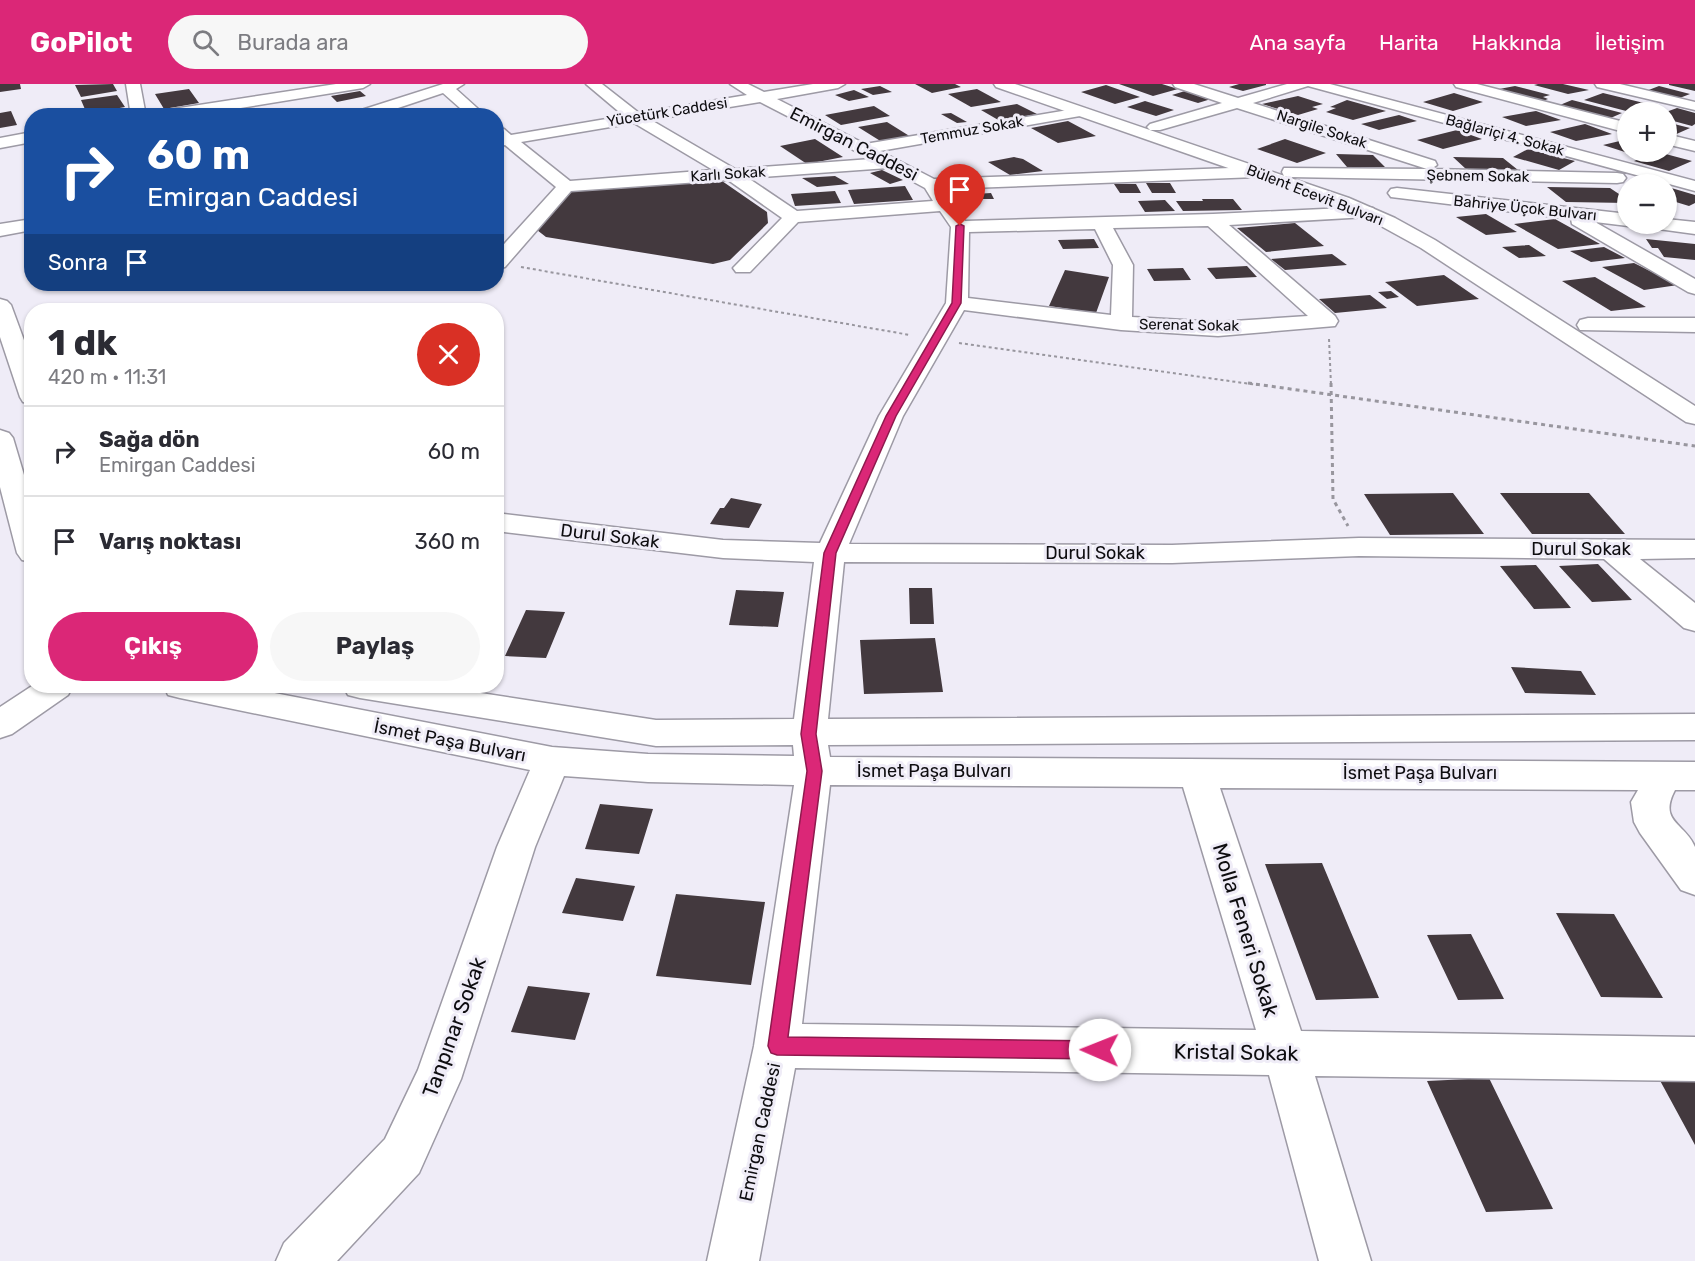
<!DOCTYPE html>
<html lang="tr">
<meta charset="utf-8">
<style>
:root{--surface:#fff;--page:#f7f7f7;--text:#2b2b33;--muted:#7c7c81;--line:#e1e1e2;--accent:#db2777}
body{margin:0;font-family:Rubik,sans-serif;background:var(--page);color:var(--text);height:100vh;display:flex;flex-direction:column;font-size:22px;white-space:nowrap}
*{box-sizing:border-box;margin:0}
p{font-size:20px;color:var(--muted)}
.icon{flex:none;width:33px;height:33px;fill:none;stroke:currentColor;stroke-width:2;stroke-linecap:round;stroke-linejoin:round}
.map{position:relative;flex:1;overflow:hidden}
.details{position:absolute;left:24px;top:219px;width:480px;height:390px;display:flex;flex-direction:column;background:var(--surface);border-radius:24px;box-shadow:0 2px 4px #0004}
.details>*{flex:none}
.banner{position:absolute;left:24px;top:24px;width:480px;height:183px;border-radius:24px;box-shadow:0 2px 4px #0004;background:#1a4fa0;color:#fff;overflow:hidden}
.buttons{position:absolute;left:1617px;top:18px;display:grid;gap:12px}
.buttons a{display:grid;place-items:center;width:60px;height:60px;border-radius:50%;background:var(--surface);box-shadow:0 2px 4px #0004;font-size:30px}
.pin{position:absolute;display:grid;place-items:center;width:51px;height:51px;color:#fff;margin:-62px -26px;border-radius:50% 50% 50% 0;rotate:-45deg;box-shadow:0 0 6px #0007}
.pin .icon{rotate:45deg}
.me{position:absolute;width:66px;margin:-33px;rotate:271deg;stroke-linejoin:round;filter:drop-shadow(0 0 4px #0008)}
.turn{display:flex;align-items:center;gap:21px;height:126px;padding:0 24px;font-size:27px}
.turn .icon{width:78px;height:78px;stroke-width:2.5}
.turn b{display:block;font-size:42px;line-height:51px}
.then{display:flex;align-items:center;height:57px;padding:0 24px;background:#0003;gap:12px;font-size:22px}
.round{display:grid;place-items:center;flex:none;width:63px;height:63px;border-radius:32px;background:var(--page)}
.head{display:flex;align-items:center;justify-content:space-between;height:102px;padding:0 24px}
h1{font-size:36px;font-weight:700;line-height:45px}
.primary-button{display:flex;gap:12px;margin-top:auto;padding:12px 24px}
.primary-button a{flex:1;height:69px;border-radius:36px;background:var(--accent);color:#fff;font-size:24px;font-weight:700;line-height:69px;text-align:center}
.primary-button a+a{background:var(--page);color:var(--text)}
ul{padding:0;list-style:none}
li{display:flex;align-items:center;gap:18px;height:90px;padding:0 24px;border-top:2px solid var(--line)}
li div{flex:1}
li b{display:block;font-size:22px}
li em{font-style:normal}
header{display:flex;align-items:center;gap:36px;box-sizing:border-box;height:84px;padding:0 30px;background:var(--accent);color:#fff}
header strong{font-size:28px}
nav{display:flex;gap:33px;margin-inline-start:auto;font-size:21px}
.search{width:420px;height:54px;background:var(--page);display:flex;align-items:center;gap:15px;box-sizing:border-box;padding:0 21px;border-radius:33px;color:var(--muted);font-size:22px}
.map>svg:first-child{display:block}
.building{fill:#43393e}
.lines{fill:none;stroke-linecap:round;stroke-linejoin:round}
.minor-casing{stroke:#9d9aa5;stroke-width:3}
.major-casing{stroke:#9d9aa5;stroke-width:3}
.path-far1{stroke:#98969e;stroke-width:2;stroke-dasharray:3 3;stroke-linecap:butt}
.path{stroke:#98969e;stroke-width:3;stroke-dasharray:4 4;stroke-linecap:butt}
.minor{fill:#fff;fill-rule:evenodd}
.major{fill:#fff;fill-rule:evenodd}
.route{fill:#db2777;stroke:#8e194d;stroke-width:1.5}
.labels{text-anchor:middle;dominant-baseline:central;stroke-width:6;stroke-linejoin:round;paint-order:stroke}
.far-street-label{font-size:15px;fill:#0e0d10;stroke:#efecf7}
.street-label{font-size:18px;fill:#0e0d10;stroke:#efecf7}
.near-street-label{font-size:21px;fill:#0e0d10;stroke:#efecf7}
</style>
<header>
<strong>GoPilot</strong>
<div class="search"><svg class="icon" aria-label="search" viewBox="0 0 24 24"><circle cx="10" cy="10" r="6"/><path d="M15 15l6 6"/></svg>Burada ara</div>
<nav><a>Ana sayfa</a><a>Harita</a><a>Hakkında</a><a>İletişim</a></nav>
</header>
<div class="map">
<svg width="1695" height="1177" viewBox="0 0 1695 1177">
<rect width="100%" height="100%" fill="#efecf7"/>
<path class="building" d="M0 0H20L21 5 0 8Z
M113 0 117 7 81 13 75 1Z
M915 0H955L961 3 932 9Z
M1119 0H1162L1178 5 1153 12Z
M1239 0H1266V1L1243 7 1229 3Z
M1538 0H1563L1589 6 1568 10 1534 1Z
M1669 0H1695V7L1669 1Z
M1106 1 1140 13 1115 20 1081 8Z
M880 2 892 8 873 11 861 5Z
M1515 2 1550 11 1543 13 1548 15 1540 18 1494 6Z
M1659 2 1690 10 1677 15 1646 7Z
M189 5 199 19 164 25 155 10Z
M977 5 1001 18 971 23 948 10Z
M854 6 869 13 849 17 835 11Z
M360 7 366 12 337 18 331 12Z
M1185 7 1211 15 1198 19 1172 11Z
M1454 9 1483 18 1453 27 1423 18Z
M1603 9 1648 20 1630 28 1584 16Z
M117 11 125 23 87 30 81 16Z
M1298 12 1323 20 1312 23 1318 25 1298 31 1262 20Z
M1347 16 1386 27 1353 36 1326 28 1336 24 1330 23Z
M1572 16 1622 29 1606 36 1555 23Z
M1145 17 1174 26 1156 32 1127 23Z
M1017 20 1037 30 1000 37 981 26Z
M874 22 890 32 841 41 825 31Z
M1677 24 1695 29V40L1692 42 1666 35V28Z
M235 26 239 32H211V30Z
M11 27 17 41 0 44V29Z
M1536 27 1561 36 1526 42 1502 33Z
M951 29 967 38 957 39 941 30Z
M1399 31 1417 37 1379 46 1361 40Z
M1068 37 1096 52 1058 59 1031 44Z
M887 38 911 53 882 58 858 43Z
M1666 38 1690 44 1672 52 1666 51Z
M1585 40 1612 50 1576 57 1550 48Z
M1457 46 1482 55 1443 65 1417 56Z
M815 55 843 73 807 80 780 62Z
M1285 55 1326 69 1297 79 1257 65Z
M1628 55V69L1603 61Z
M1528 65 1575 77 1559 86 1513 73Z
M1657 68H1658L1692 77 1669 87 1634 77Z
M1336 70 1373 71 1385 83H1347Z
M1014 73 1023 75 1043 87 1010 91 988 78Z
M1453 73 1503 74 1518 86H1467Z
M882 86 903 96 890 100 870 89Z
M835 92 849 100 817 103 802 94Z
M706 94 722 97 767 128 768 139 730 176 713 180 546 153 537 146 562 110 576 104Z
M1146 99H1170L1176 109H1152Z
M1114 100H1136L1141 109H1120Z
M905 102 913 116 854 120 848 106Z
M1547 103 1610 104 1628 116V119L1566 118Z
M1668 103 1695 111V119L1689 122 1666 115Z
M835 107 841 119 795 122 791 110Z
M991 109 994 115H978L975 110Z
M1202 115H1233L1242 126 1183 127 1176 117H1203Z
M1165 116 1175 127 1145 128 1138 117Z
M1486 130 1517 148 1486 151 1456 133Z
M1555 135 1600 160 1558 165 1514 140Z
M1295 139 1324 162 1266 168 1237 144Z
M1094 155 1099 164 1063 165 1058 156Z
M1646 155 1695 160V176L1664 173 1658 164H1652Z
M1529 161 1546 172 1519 174 1502 163Z
M1604 163 1625 174 1591 178 1570 167Z
M1332 170 1347 181 1285 186 1271 175Z
M1634 179 1678 201 1644 206 1602 183Z
M1247 182 1257 193 1216 195 1207 184Z
M1183 184 1191 196 1154 197 1147 185Z
M1065 186 1109 193 1096 229 1049 222Z
M1444 191 1479 215 1417 222 1385 198Z
M1595 193 1646 223 1611 227 1562 197Z
M1391 207 1399 213 1387 215 1378 208Z
M1370 211 1387 224 1335 229 1319 215Z
M1453 409 1484 450 1390 451 1364 410Z
M1500 409H1589L1625 450H1532Z
M731 414 762 420 749 444 710 440 720 424H724Z
M1598 480 1632 516 1592 518 1559 482Z
M1536 481 1571 524 1534 525 1500 482Z
M909 504H932L934 540H910Z
M736 506 784 508 778 543 729 541Z
M526 526 565 528 546 574 505 572Z
M935 554 943 608 864 610 860 556Z
M1511 583 1581 587 1596 611 1525 609Z
M600 720 653 725 639 770 585 765Z
M1322 779 1350 846 1379 914 1316 916 1265 780Z
M576 794 635 802 623 837 562 829Z
M676 810 765 818 751 901 656 892Z
M1556 829 1614 830 1663 914 1601 913Z
M1471 850 1504 915 1458 916 1427 851Z
M528 902 590 909 575 956 511 948Z
M1657 991 1695 992V1061Z
M1489 994 1553 1125 1486 1128 1427 997Z"/>
<g class="lines">
<defs>
<path id="minor" d="M126 0H140L146 32H131Z
M336 0H370L363 4 192 32H153L160 27Z
M443 0H464L456 5 486 32H469L443 9 374 32H350L352 29Z
M586 0H602L639 29 747 11 730 0H748L764 8 813 0H845L838 4 777 15 865 60 1080 24 1087 28 1080 32 880 67 934 95 1257 83 1263 84 1265 88 1263 92 1257 93 943 105 965 137 1213 130 1367 123 1373 124 1376 128 1373 132 1367 133 1229 141 1335 232 1338 237 1335 242 1218 252 1121 246 964 226 903 332 849 460 1172 461 1359 454 1695 456V474L1640 475 1695 519V547L1684 544 1604 475 1359 472 1172 479 844 478 828 635 1695 630V656L828 661 830 673 1695 678V706H1675C1658 738 1685 739 1695 763 1695 773 1695 800 1695 811L1681 806 1640 749 1634 738 1631 718 1638 706 1220 704 1301 947 1695 953V997L1315 992 1371 1177H1319L1269 991 795 984 759 1177H707L754 962 794 701 648 698 564 692 535 763 461 995 419 1089 337 1177H276L284 1159 385 1055 418 986 497 763 530 686 180 614 168 611 164 602H239L552 663 648 670 794 672 793 661 656 662 360 614 348 611 343 602H435L656 636 794 635 814 478 723 474 496 447V429L723 456 820 459 879 332 946 219 951 143 940 127 798 138 750 188H736L733 184 782 134 728 96 571 107 505 183 496 185V169L556 103 505 61 496 63V44L504 45 511 51 624 32ZM760 18 857 68 871 75 735 85 651 36ZM634 39 713 86 570 97 521 58ZM888 84 925 104 933 117 797 127 748 94ZM1208 142 1308 232 1218 238 1132 233 1133 181 1113 144ZM1095 145 1113 181 1111 231 968 214 969 148ZM830 701 1183 703 1256 946 802 940Z
M1173 0H1194L1238 14 1287 0H1330L1695 97V107L1308 2 1253 19 1435 77 1437 81 1431 85 1617 89 1623 90 1626 94 1623 98 1617 99 1290 93 1284 92 1282 88 1284 84 1427 85 1237 24 1160 46H1150L1147 43 1150 40 1222 19 1175 3Z
M1454 0H1477L1628 39V49L1456 3Z
M1595 0H1620L1695 18V26L1597 3Z
M32 48V58L0 64V54Z
M1666 50 1695 57V67L1666 60Z
M1397 104 1628 130V140H1635L1628 142 1595 138 1695 195V210L1688 208 1572 140 1571 135 1391 113 1388 109 1391 105Z
M32 135V146L0 152V140Z
M1666 135 1695 138V150L1651 144 1649 140H1666Z
M0 215 7 217 11 221 32 278V320L23 318 20 313 0 253Z
M1588 234H1695V248L1580 246 1577 241 1580 236Z
M0 346 9 349 13 354 32 418V478L22 476 17 469 0 403Z
M32 602H73L68 611 12 650 0 654V623Z"/>
<path id="major" d="M994 0H1015L1349 114 1395 134 1435 156 1695 322V340L1686 338 1421 164 1381 142 1337 122 996 3Z"/>
</defs>
<use href="#minor" class="minor-casing"/>
<use href="#major" class="major-casing"/>
<path class="path-far1" d="M521 183 910 251
M1329 255 1331 301
M959 259 1258 301"/>
<path class="path" d="M1248 299 1695 362
M1331 299 1333 415 1348 442"/>
<use href="#minor" class="minor"/>
<use href="#major" class="major"/>
</g>
<path class="route" d="M960 140 964 142 961 219 896 332 836 469 816 650 822 687 788 953 1100 957 1107 960 1110 966 1107 972 1100 975 777 971 771 969 768 962 807 687 801 650 824 469 886 332 952 219 956 142Z"/>
<g class="labels">
<g class="far-street-label">
<text transform="translate(667 28) rotate(-9)">Yücetürk Caddesi</text>
<text transform="translate(1322 45) rotate(18)">Nargile Sokak</text>
<text transform="translate(972 46) rotate(-10)">Temmuz Sokak</text>
<text transform="translate(1505 51) rotate(15)">Bağlariçi 4. Sokak</text>
<text transform="translate(728 90) rotate(-4)">Karlı Sokak</text>
<text transform="translate(1478 92) rotate(1)">Şebnem Sokak</text>
<text transform="translate(1315 111) rotate(21)">Bülent Ecevit Bulvarı</text>
<text transform="translate(1525 124) rotate(6)">Bahriye Üçok Bulvarı</text>
<text transform="translate(1189 241) rotate(1)">Serenat Sokak</text>
</g>
<g class="street-label">
<text transform="translate(854 60) rotate(27)">Emirgan Caddesi</text>
<text transform="translate(610 452) rotate(7)">Durul Sokak</text>
<text x="1581" y="465">Durul Sokak</text>
<text x="1095" y="469">Durul Sokak</text>
<text transform="translate(450 657) rotate(11)">İsmet Paşa Bulvarı</text>
<text x="934" y="687">İsmet Paşa Bulvarı</text>
<text x="1420" y="689">İsmet Paşa Bulvarı</text>
<text transform="translate(760 1048) rotate(-78)">Emirgan Caddesi</text>
</g>
<g class="near-street-label">
<text transform="translate(1246 846) rotate(73)">Molla Feneri Sokak</text>
<text transform="translate(454 943) rotate(-70)">Tanpınar Sokak</text>
<text transform="translate(1236 968) rotate(1)">Kristal Sokak</text>
</g>
</g>
</svg>
<div class="buttons">
<a>+</a>
<a>−</a>
</div>
<div class="pin" style="left:960px;top:142px;background:#d93025"><svg class="icon" aria-label="arrive" viewBox="0 0 24 24"><path d="M6 21V4h12l-3 4 3 4H6"/></svg></div>
<svg class="me" style="left:1100px;top:966px" viewBox="-20 -20 40 40"><circle r="19" fill="#fff"/><path d="M0-13L10 11 0 6-10 11z" fill="#db2777"/></svg>
<div class="banner">
<div class="turn"><svg class="icon" aria-label="right" viewBox="0 0 24 24"><path d="M7 20v-9h11M14 6l5 5-5 5"/></svg><div><b>60 m</b>Emirgan Caddesi</div></div>
<div class="then">Sonra<svg class="icon" aria-label="arrive" viewBox="0 0 24 24"><path d="M6 21V4h12l-3 4 3 4H6"/></svg></div>
</div>
<section class="details">
<div class="head"><div><h1>1 dk</h1><p>420 m · 11:31</p></div><a class="round" style="background:#d93025;color:#fff"><svg class="icon" aria-label="close" viewBox="0 0 24 24"><path d="M6 6l12 12M18 6L6 18"/></svg></a></div>
<ul>
<li><svg class="icon" aria-label="right" viewBox="0 0 24 24"><path d="M7 20v-9h11M14 6l5 5-5 5"/></svg><div><b>Sağa dön</b><p>Emirgan Caddesi</p></div><em>60 m</em></li>
<li><svg class="icon" aria-label="arrive" viewBox="0 0 24 24"><path d="M6 21V4h12l-3 4 3 4H6"/></svg><div><b>Varış noktası</b></div><em>360 m</em></li>
</ul>
<div class="primary-button"><a>Çıkış</a><a>Paylaş</a></div>
</section>
</div>
